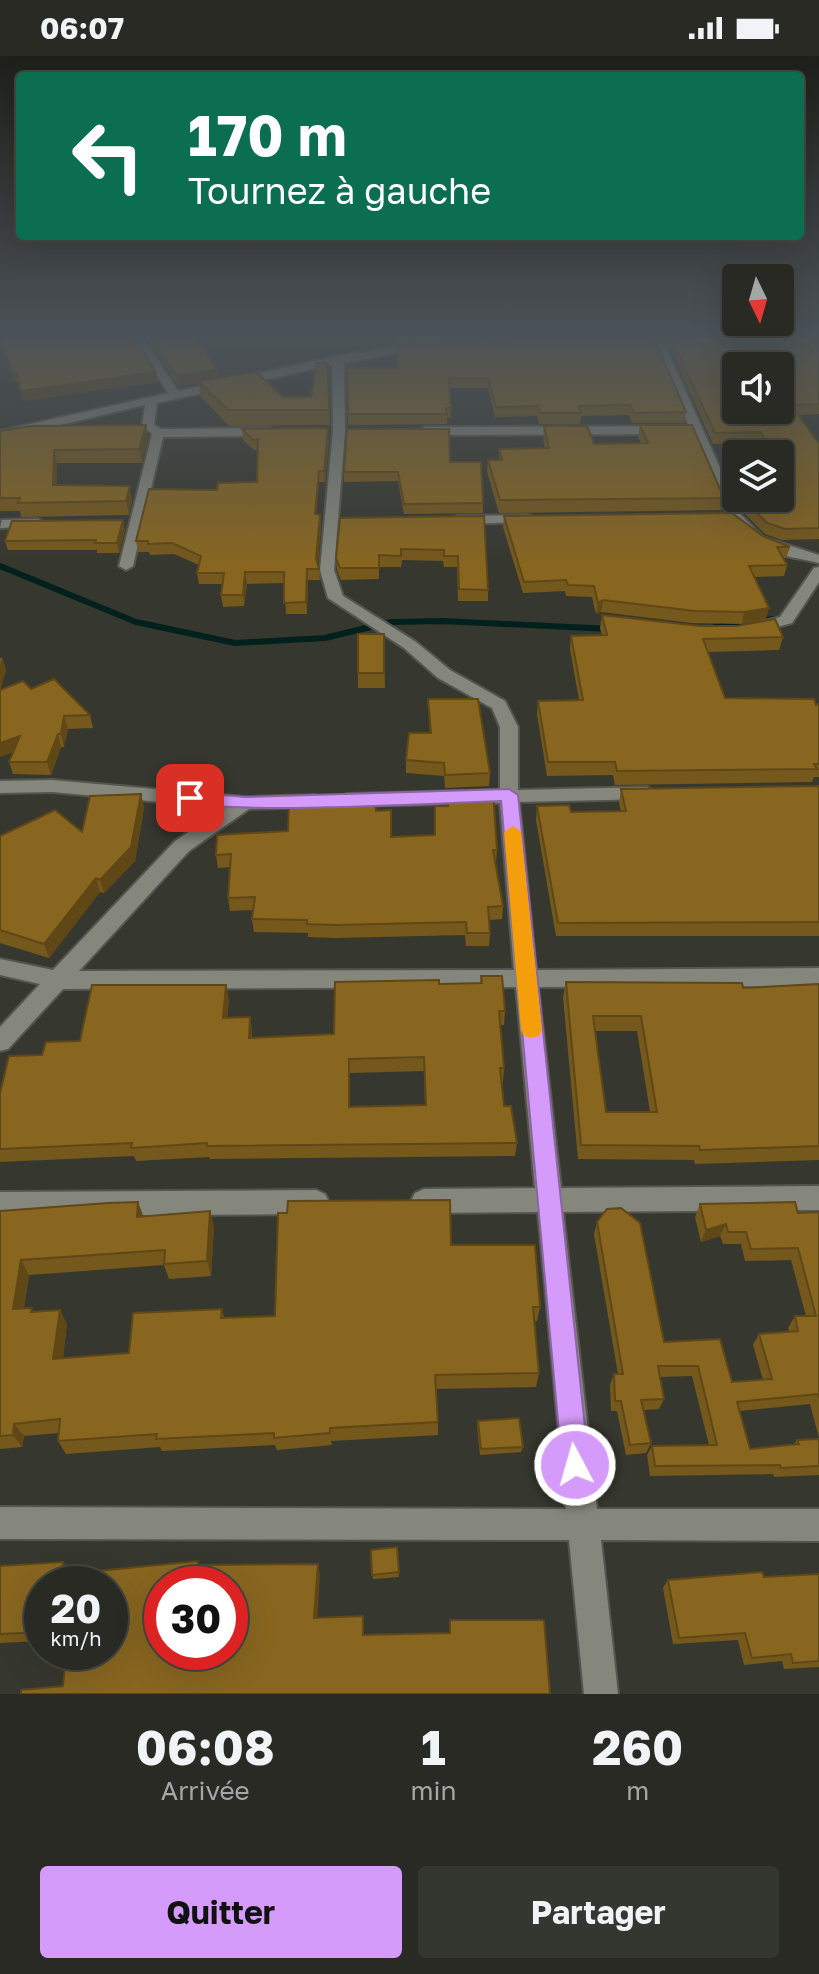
<!DOCTYPE html>
<html lang="fr">
<meta charset="utf-8">
<style>
:root{--surface:#282a23;--page:#343630;--text:#f1f3f6;--muted:#a5a7a6;--line:#444641;--accent:#d59bfa}
body{margin:0;font-family:"Golos Text",sans-serif;background:var(--page);color:var(--text);height:100vh;display:flex;flex-direction:column;font-size:30px;white-space:nowrap}
*{box-sizing:border-box;margin:0}
p{font-size:26px;color:var(--muted)}
.icon{flex:none;width:44px;height:44px;fill:none;stroke:currentColor;stroke-width:2;stroke-linecap:round;stroke-linejoin:round}
.map{position:relative;height:1638px;overflow:hidden}
.side{display:flex;flex-direction:column;background:var(--surface);flex:1}
.side>*{flex:none}
.banner{position:absolute;left:16px;top:16px;width:788px;height:168px;border-radius:8px;box-shadow:0 8px 32px #0002,0 0 0 2px var(--line);background:#0b6e4f;color:#fff;overflow:hidden}
.needle{width:52px;rotate:175deg}
.controls{position:absolute;left:722px;top:208px;display:grid;gap:16px}
.controls a{display:grid;place-items:center;width:72px;height:72px;border-radius:8px;background:var(--surface);box-shadow:0 8px 32px #0002,0 0 0 2px var(--line);font-size:40px}
.speed{position:absolute;left:24px;top:1510px;display:flex;gap:16px;font-size:40px;font-weight:700;text-align:center}
.speed>*{display:grid;place-content:center;width:104px;height:104px;border-radius:50%;background:var(--surface);box-shadow:0 8px 32px #0002,0 0 0 2px var(--line);line-height:1}
.speed small{font-size:20px;font-weight:400}
.speed .limit{border:12px solid #d22;background:#fff;color:#111}
.pin{position:absolute;display:grid;place-items:center;width:68px;height:68px;color:#fff;margin:-34px;border-radius:16px;box-shadow:0 4px 12px #0006}
.me{position:absolute;width:88px;margin:-44px;rotate:354deg;stroke-linejoin:round;filter:drop-shadow(0 0 6px #0008)}
.turn{display:flex;align-items:center;gap:28px;height:168px;padding:0 40px;font-size:36px}
.turn .icon{width:104px;height:104px;stroke-width:2.5}
.turn b{display:block;font-size:56px;line-height:68px}
.eta{display:flex;justify-content:space-evenly;align-items:center;height:136px;text-align:center}
.eta b{font-size:48px;font-weight:700;line-height:56px}
.action{display:flex;gap:16px;margin-top:auto;padding:16px 40px}
.action a{flex:1;height:92px;border-radius:8px;background:var(--accent);color:#111;font-size:32px;font-weight:700;line-height:92px;text-align:center}
.action a+a{background:var(--page);color:var(--text)}
.status{display:flex;justify-content:space-between;align-items:center;height:56px;padding:0 40px;background:var(--surface);direction:ltr}
.status svg{height:22px;fill:currentColor}
.map>svg:first-child{display:block}
.lines{fill:none;stroke-linecap:round;stroke-linejoin:round}
.stream{stroke:#02211c;stroke-width:6}
.minor-casing{stroke:#54554e;stroke-width:4}
.minor{fill:#85877d;fill-rule:evenodd}
.wall{fill:#75581c;fill-rule:evenodd}
.shaded-wall{fill:#5f4716}
.building{fill:#886620;stroke:#5f4716;stroke-width:2;fill-rule:evenodd}
.route{fill:#d59bfa;stroke:#8a65a2;stroke-width:2}
.slow{fill:#f59e0b}
</style>
<div class="status"><b>06:07</b><svg viewBox="0 0 49 12"><path d="M0 12V9h3v3zM5 12V6h3v6zM10 12V3h3v9zM15 12V0h3v12zM26 1h20v11H26zM47 4h2v5h-2z"/></svg></div>
<div class="map">
<svg width="819" height="1638" viewBox="0 0 819 1638">
<rect width="100%" height="100%" fill="#36382f"/>
<g class="lines">
<path class="stream" d="M0 510 136 566 235 587 325 582 391 566 443 565 610 573
M715 571 774 563"/>
<defs>
<path id="minor" d="M132 280H142L178 335 338 300 426 287 427 289 422 292 344 307 345 375 334 514 343 540 416 586 450 614 505 645 518 671V734L647 731 656 737 647 743 519 746 536 914 819 912V930L538 931 561 1132 819 1130V1154L563 1156 597 1453H819V1485L601 1484 618 1638H584L569 1484 0 1483V1451L566 1453 538 1156 424 1157 415 1153 411 1145 415 1137 424 1133 535 1132 516 931 63 933 8 993 0 995V971L40 928 0 919V903L53 914 175 785 225 752 52 736 0 737V725L52 724 245 741 315 739 324 745 315 751 249 753 189 795 79 915 514 914 500 747 347 750 338 744 347 738 500 734V671L492 652 438 622 404 592 328 542 320 514 333 375 332 309 157 347 154 369 161 373 269 372 275 376 269 380 163 381 133 510 126 514 119 510 152 378 142 370 145 349 0 383V375L168 337Z
M651 280 702 284V288L698 289H665L741 459 763 481 819 499V507C799 502 769 499 753 487 720 462 708 414 692 378L425 379 419 375 425 371 689 370 655 289H630L625 286 630 283H652Z
M529 459 536 463 534 466 457 468 450 464 457 460Z
M38 463 45 467 43 470 0 472 2 464Z
M819 511V526L792 567 751 578 745 576V570L780 561 814 512Z
M316 1134 325 1138 329 1146 325 1154 316 1158 0 1160V1136Z"/>
</defs>
<use href="#minor" class="minor-casing"/>
<use href="#minor" class="minor"/>
</g>
<path class="wall" d="M146 280H193L217 313 218 322 283 341H311L328 307 330 369 229 370 200 340 199 327 178 330Z
M397 280H517L397 287Z
M671 282H819V358L798 359 819 388V483L782 484 765 478 744 457 740 450 742 442H780L786 439 780 428V398H764L758 387 713 388 670 292Z
M397 289 686 356 684 367H632L629 359 581 360 580 368H539L537 360 495 361 488 332H450L451 362H447V368L348 369 347 312H398Z
M640 369 724 442 721 454 499 457 487 416 488 404H499V393L545 392 543 382 544 370 594 388 641 387 638 381Z
M242 373 329 383 325 426H319L316 458 320 459 321 470 318 507 320 524H308L307 558H286L284 527 247 528 244 550 223 551 221 539 222 528H199L197 517 199 509 174 498 150 499 149 496H138L136 485 217 434 257 426 258 394H254L243 384Z
M0 375 148 382 142 407H57V429L132 444 129 459 21 461 20 455H0Z
M450 406 483 447V457L404 458 398 425 344 426V416Z
M484 460 488 534V545H458L457 511H444L443 505 402 504 401 511H379V523L341 524 337 514 336 502Z
M504 460 763 480 790 491 786 502H784L787 509 784 520 754 521 766 563 742 568 692 567 601 556 596 558 592 541 566 540 565 535 523 537 503 471Z
M125 473 119 497H97V494H8L5 485Z
M602 559 783 581 779 594 708 596 725 642 819 648V721H814L812 726 615 729 613 719 547 720 537 658 538 645 579 644 570 593 571 580 602 579 600 572Z
M384 578 385 632H358V617Z
M0 602H2L6 614 0 634 31 633 90 659 93 672 68 673 64 691H61L51 719 13 718 9 706 13 696 0 701Z
M428 643 490 717 489 730 445 732 444 720 406 717V704L430 677Z
M819 730V880H556L536 764 537 750 571 756 621 755 619 747 621 733Z
M141 738 144 752 135 805 104 837 100 836 49 902 0 887V780L82 776Z
M447 738 497 794 496 807 503 850 502 863 489 864 490 877 489 890H466L465 879 335 882 308 881V877L254 876 252 863 254 854 230 855 228 842 230 811 218 812 216 799 288 775 376 755 391 781 435 779 446 750Z
M481 920 505 955 504 969H500L504 1012 503 1026H502L504 1050 517 1087 515 1100 210 1103 209 1101 136 1105 134 1100 0 1106V1037L42 999 80 985 229 943 227 962 252 975V982L334 978 439 928 480 927ZM424 1015 425 1049 350 1051V1017Z
M566 926 743 932 819 928V1104L695 1108 694 1104 578 1103 563 941ZM595 975H637L650 1056H606Z
M138 1146 143 1161 214 1170 211 1220 169 1223 164 1209 29 1219 24 1252 67 1268 63 1302 129 1297 222 1253 224 1262 275 1260 451 1189 540 1251 537 1265H534L539 1317 536 1331 436 1333 438 1366V1379L331 1385 332 1389 277 1394 275 1389 162 1395 160 1391 66 1398 58 1385 59 1377 24 1380 22 1391 0 1393V1155Z
M700 1148 798 1157 819 1156V1382L810 1348 740 1355 750 1393 794 1388 797 1384 819 1383V1419L774 1421 773 1418 650 1420 647 1399 652 1390 709 1389 692 1320 660 1321 664 1343 659 1353 644 1354 651 1387 646 1397 626 1399 617 1355H611L610 1329 614 1318H618L594 1178 597 1166 664 1286 732 1326 763 1324 753 1289 759 1278 789 1276 788 1272 795 1260H806L791 1204 745 1205 741 1188H723L720 1180 701 1186 695 1161Z
M478 1365 523 1391 521 1396 480 1399 477 1370Z
M397 1491 399 1521 373 1523 371 1494Z
M0 1510 72 1516 42 1528V1585L0 1587Z
M819 1518V1611L784 1613 782 1605 744 1609 738 1584 673 1588 663 1532 668 1524 764 1521Z"/>
<path class="shaded-wall" d="M217 313 218 323 178 330 177 320Z
M12 316H17L19 326H14Z
M156 316 158 326 23 345 21 335Z
M146 369 148 382 142 407 139 393Z
M328 372 329 383 325 426 324 415Z
M54 394 57 407V442L53 429Z
M319 415V426L315 469V458Z
M130 430 132 444 129 459 126 445Z
M320 459 321 470 317 514 316 502Z
M123 464 125 473 119 497 117 487Z
M307 513 308 524 307 558 306 546Z
M245 516 247 528 244 550 243 539Z
M603 544 601 556 596 558 598 547Z
M769 552 766 563 742 568 744 556Z
M2 602 6 614 0 635V609Z
M64 660 68 673 64 691 61 678Z
M58 678 61 691 51 719 47 706Z
M20 680 24 692 0 701V687Z
M141 738 144 752 135 805 104 837 100 824Z
M96 822 100 836 49 902 44 888Z
M226 929 229 943 226 977 223 962Z
M250 961 252 975 251 996 249 982Z
M138 1146 144 1162 137 1161Z
M210 1155 214 1170 211 1220 207 1205Z
M726 1168 720 1180 701 1186 706 1174Z
M21 1204 29 1219 22 1267 13 1253Z
M60 1254 67 1268 61 1316 53 1303Z
M14 1368 24 1380 22 1391 13 1379Z
M63 1506 72 1516 70 1528H60Z
M318 1508 320 1518 317 1571 314 1562Z"/>
<path class="building" d="M0 280H133L156 316 21 335 17 316H12Z
M150 280H193L217 313 177 320Z
M520 282H654L686 356 634 357 630 349 579 350 581 357H540L538 350 496 351 488 322H449L451 352H446L447 358H348L347 312H398L397 289 410 287Z
M671 282H819V348L791 349 819 388V472L785 473 767 467 746 446 744 442H780V439H794L780 412V398H772L761 376 715 377ZM736 310H780V354H736Z
M317 307H328L329 354H228L198 325 256 316 283 341H311Z
M146 369 139 393 54 394 53 429 130 430 126 445 18 447 20 442H0V375L32 370Z
M640 369H692L724 442 500 444 488 404H502L499 393 549 392 544 370H587L594 388 648 387Z
M328 372 324 415H319L315 458 320 459 316 502 319 513H307L306 546 284 547V516H245L243 539H221L224 517H197L201 500 172 487 148 488V485H136L149 433 217 434 218 427 257 426 258 383 253 384 242 373Z
M347 373H449L450 406H481L483 447 404 448 398 416H344Z
M732 457 763 480 790 491H777L787 509 749 510 769 552 744 556 695 555 603 544 598 547 594 530 568 529 566 524 524 526 504 460Z
M484 460 488 534 459 533 458 500H444V494L401 493V500L379 499V512H340L336 502 340 462Z
M123 464 117 487H95L96 484 5 485 12 465Z
M602 559 700 570H737L775 563 783 581 703 583 725 642 814 643 816 649 819 648V708H814L817 713 617 715 615 706H548L538 645 583 644 571 580 607 579Z
M358 578H384V617H358Z
M54 623 90 659 64 660 61 678H58L47 706H9L20 680 0 687V634L23 625 31 633Z
M428 643H478L490 717 445 719 444 707 406 704 409 677H431Z
M819 730V866L558 867 537 750 569 749 571 756 626 755 621 733Z
M493 736 497 794H493L503 850 488 851 490 877H467L466 866 334 869 307 868V864L252 863 255 841 228 842 231 798 216 799 217 779 288 775 289 742 375 740 376 755 391 754V781L435 779V750H448L447 738Z
M141 738 131 791 100 824 96 822 44 888 0 874V780L55 754 82 776 90 740Z
M481 920H502L505 955H499L504 1012H500L504 1050H511L517 1087 207 1090V1087L131 1092 132 1087 0 1093V1037L9 1000 42 999 46 986 80 985 92 929H226L223 962 250 961 249 982 334 978 335 926 439 924V928L482 927ZM424 1001 426 1049 349 1051V1003Z
M566 926 742 927 743 932 819 928V1090L700 1094 699 1090 581 1089ZM593 960H641L657 1056H606Z
M450 1144 451 1189H535L540 1251H533L539 1317 435 1319 438 1366 330 1372V1377L274 1382V1377L156 1383 157 1378 58 1385 60 1363 14 1368 13 1379 0 1380V1155L108 1147 138 1146 137 1161 210 1155 207 1205 164 1208 165 1194 21 1204 13 1253 32 1252 31 1256 60 1254 53 1303 129 1297 133 1257 222 1253 221 1262 275 1260 278 1157H287L288 1145Z
M795 1146 798 1157 819 1156V1342L818 1338 737 1346 750 1393 799 1388 797 1384 819 1383V1410L781 1412 780 1409 655 1410 652 1390 717 1389 698 1310H658L664 1343 641 1344 651 1387 630 1389 621 1345H615L614 1318H623L597 1166 607 1153 621 1152 640 1167 664 1286 720 1283 732 1326 772 1323 759 1278 798 1275 795 1260H816L798 1192 751 1193 746 1176H728L726 1168 706 1174 700 1148Z
M519 1362 523 1391 481 1393 478 1365Z
M397 1491 399 1516 372 1519 371 1494Z
M198 1505V1509L318 1508 314 1562 363 1560V1579L450 1577V1564H544L550 1638H21V1634L63 1630 65 1608 91 1606 92 1596H110V1528H97L98 1515ZM162 1528H230V1596H162Z
M63 1506 60 1528H42V1576L0 1578V1510Z
M762 1516 764 1521 819 1518V1605L793 1607 791 1598 752 1602 745 1577 679 1582 668 1524Z"/>
<linearGradient id="sky" x2="0" y2="1"><stop stop-color="#1e1f1a"/><stop offset="0.55" stop-color="#4c5358"/><stop offset="1" stop-color="#4c5358" stop-opacity="0"/></linearGradient>
<rect width="819" height="509" fill="url(#sky)"/>
<path class="route" d="M509 733 518 739 589 1409 585 1419 575 1423 566 1419 562 1409 501 745C459 746 198 762 181 742L190 736 245 741Z"/>
<path class="slow" d="M513 770 521 776 542 974 539 980 531 982 524 980 521 974 504 776Z"/>
</svg>
<div class="controls">
<a><svg class="needle" viewBox="-14 -14 28 28"><path d="M0-13l5 13h-10z" fill="#e53935"/><path d="M0 13l5-13h-10z" fill="#a5a7a6"/></svg></a>
<a><svg class="icon" aria-label="sound" viewBox="0 0 24 24"><path d="M4 9h4l5-4v14l-5-4H4zM17 9q2 3 0 6"/></svg></a>
<a><svg class="icon" aria-label="layers" viewBox="0 0 24 24"><path d="M12 4l9 5-9 5-9-5zM3 14l9 5 9-5"/></svg></a>
</div>
<div class="speed"><div>20<small>km/h</small></div><div class="limit">30</div></div>
<div class="pin" style="left:190px;top:742px;background:#d93025"><svg class="icon" aria-label="arrive" viewBox="0 0 24 24"><path d="M6 21V4h12l-3 4 3 4H6"/></svg></div>
<svg class="me" style="left:575px;top:1409px" viewBox="-20 -20 40 40"><circle r="17" fill="#d59bfa" stroke="#fff" stroke-width="3"/><path d="M0-11L8 9 0 5-8 9z" fill="#fff"/></svg>
<div class="banner">
<div class="turn"><svg class="icon" aria-label="left" viewBox="0 0 24 24"><path d="M17 20v-9H6M10 6l-5 5 5 5"/></svg><div><b>170 m</b>Tournez à gauche</div></div>
</div>
</div>
<section class="side">
<div class="eta">
<div><b>06:08</b><p>Arrivée</p></div>
<div><b>1</b><p>min</p></div>
<div><b>260</b><p>m</p></div>
</div>
<div class="action"><a>Quitter</a><a>Partager</a></div>
</section>
